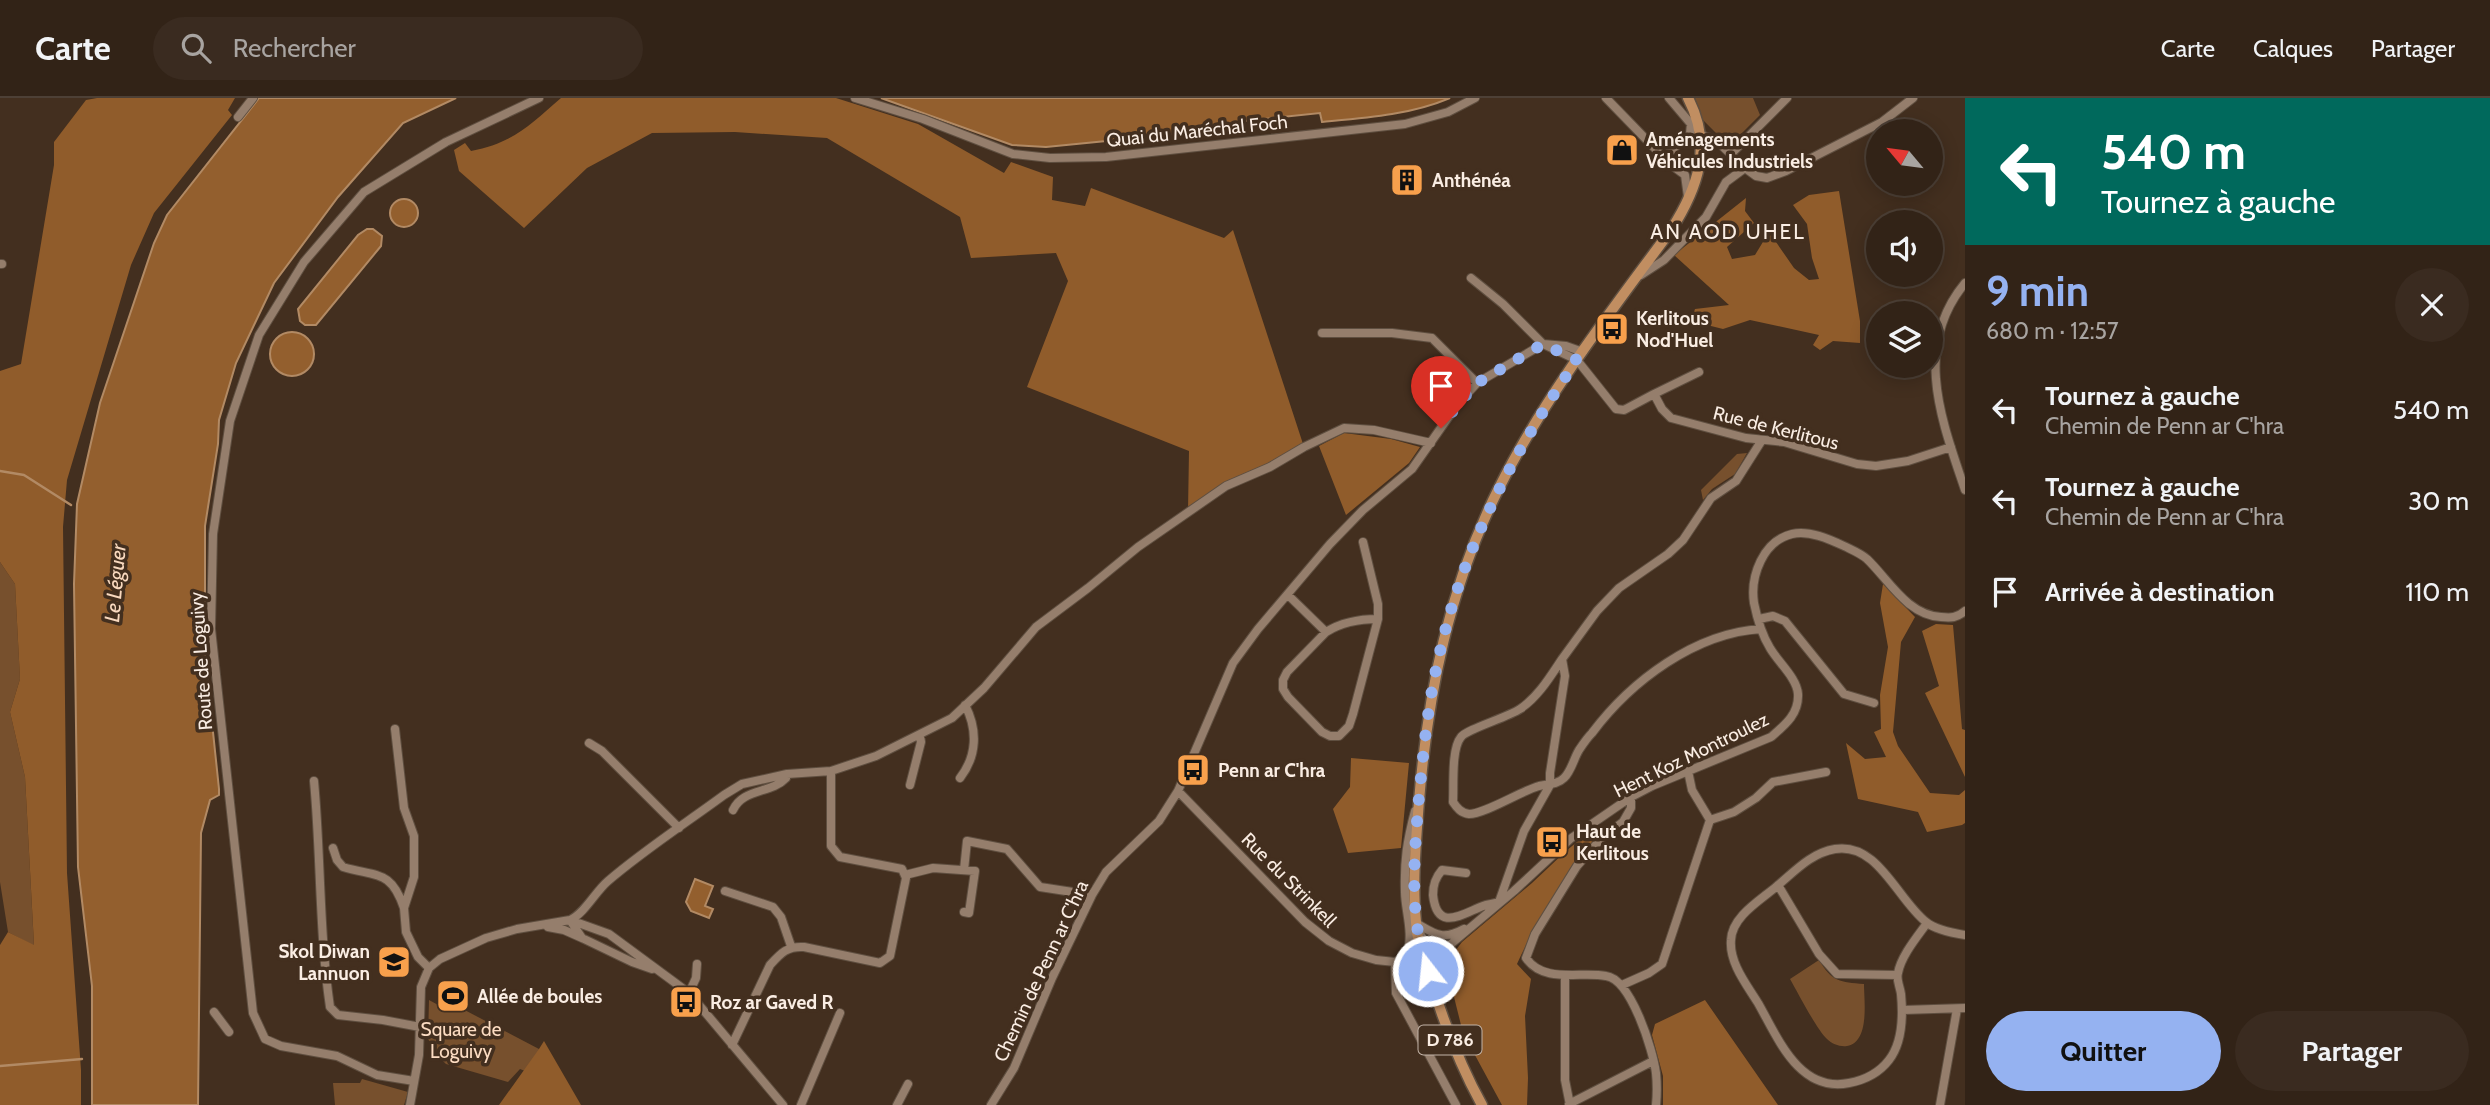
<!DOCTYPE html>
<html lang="fr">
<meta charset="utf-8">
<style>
:root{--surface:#322317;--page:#3a2b20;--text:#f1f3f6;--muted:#a8a4a1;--line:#4d4036;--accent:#95b2f1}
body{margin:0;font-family:Cabin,sans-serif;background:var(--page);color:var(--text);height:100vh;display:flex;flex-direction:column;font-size:26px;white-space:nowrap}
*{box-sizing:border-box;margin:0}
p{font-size:23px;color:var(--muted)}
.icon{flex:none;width:38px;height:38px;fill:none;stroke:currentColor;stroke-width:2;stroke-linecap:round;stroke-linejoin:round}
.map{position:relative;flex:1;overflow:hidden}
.details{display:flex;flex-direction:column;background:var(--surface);width:525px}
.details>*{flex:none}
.banner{background:#00695c;color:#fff;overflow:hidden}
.needle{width:46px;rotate:299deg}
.tools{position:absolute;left:1866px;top:21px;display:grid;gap:14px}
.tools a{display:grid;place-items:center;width:77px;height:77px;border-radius:50%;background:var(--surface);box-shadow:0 4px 18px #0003,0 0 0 2px var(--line);font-size:35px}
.pin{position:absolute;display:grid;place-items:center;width:60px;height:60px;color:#fff;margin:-72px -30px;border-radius:50% 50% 50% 0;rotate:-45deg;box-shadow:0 0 7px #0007}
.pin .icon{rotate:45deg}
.me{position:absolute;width:77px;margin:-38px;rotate:344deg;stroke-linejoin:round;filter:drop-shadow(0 0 5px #0008)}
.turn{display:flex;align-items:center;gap:24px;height:147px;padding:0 21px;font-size:32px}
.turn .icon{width:91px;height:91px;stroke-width:2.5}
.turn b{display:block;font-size:49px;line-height:60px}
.round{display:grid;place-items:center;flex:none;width:74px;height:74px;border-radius:37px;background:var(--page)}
.overview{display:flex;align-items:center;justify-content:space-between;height:119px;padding:0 21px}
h1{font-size:42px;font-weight:700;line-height:52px;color:var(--accent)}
.cta{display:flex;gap:14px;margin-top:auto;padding:14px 21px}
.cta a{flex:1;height:80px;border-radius:42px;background:var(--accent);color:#111;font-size:28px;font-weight:700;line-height:80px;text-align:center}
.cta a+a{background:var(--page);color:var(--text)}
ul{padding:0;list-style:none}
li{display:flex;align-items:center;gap:21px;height:91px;padding:0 21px}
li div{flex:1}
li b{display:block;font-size:26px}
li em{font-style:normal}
header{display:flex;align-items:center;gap:42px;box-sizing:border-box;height:98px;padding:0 35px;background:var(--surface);border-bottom:2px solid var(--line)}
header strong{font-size:33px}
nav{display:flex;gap:38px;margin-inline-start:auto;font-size:24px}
.search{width:490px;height:63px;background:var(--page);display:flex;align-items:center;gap:18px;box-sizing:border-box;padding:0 24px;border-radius:38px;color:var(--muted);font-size:26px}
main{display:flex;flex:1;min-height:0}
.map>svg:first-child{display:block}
.green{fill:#77502d}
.forest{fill:#905c2b}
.water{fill:#935f2e;stroke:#b28a64;stroke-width:2}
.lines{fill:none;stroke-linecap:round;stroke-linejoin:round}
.stream{stroke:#b28a64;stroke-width:2.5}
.minor-casing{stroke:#5f4f40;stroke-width:10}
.major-casing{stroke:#5f4f40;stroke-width:13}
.minor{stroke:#957e6c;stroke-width:8}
.major{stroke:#c18e61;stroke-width:10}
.route{stroke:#95b2f1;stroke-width:12;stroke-dasharray:0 21.6}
.labels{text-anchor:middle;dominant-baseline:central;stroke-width:7;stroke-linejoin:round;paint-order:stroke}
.shield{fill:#432f1f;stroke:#c3b4a8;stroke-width:2}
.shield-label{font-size:18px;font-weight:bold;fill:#faede3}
.street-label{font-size:19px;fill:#faede3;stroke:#432f1f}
.poi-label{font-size:19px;font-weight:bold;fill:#faede3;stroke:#432f1f;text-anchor:start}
.park-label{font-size:19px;fill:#fcdcc2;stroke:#432f1f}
.neighbourhood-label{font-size:21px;letter-spacing:2px;fill:#faede3;stroke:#432f1f}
.water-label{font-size:21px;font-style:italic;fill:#f9d9bf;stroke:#432f1f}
</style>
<header>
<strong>Carte</strong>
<div class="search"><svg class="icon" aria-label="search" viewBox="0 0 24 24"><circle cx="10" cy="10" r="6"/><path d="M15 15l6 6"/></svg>Rechercher</div>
<nav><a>Carte</a><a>Calques</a><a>Partager</a></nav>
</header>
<main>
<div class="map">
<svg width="1965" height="1007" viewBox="0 0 1965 1007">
<rect width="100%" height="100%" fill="#432f1f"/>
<path class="green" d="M1695 0H1753L1760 17 1740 37 1734 53 1702 21Z
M1747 355 1735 376 1712 391 1703 402 1701 392 1737 356Z
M0 464 15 486 20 581 10 614 25 679 34 848 8 834 0 784Z
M1819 862C1832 884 1840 884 1864 886 1864 903 1870 944 1847 948 1840 949 1832 946 1827 941 1817 932 1798 895 1790 881Z
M429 902 451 914 456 913 457 908 539 951 537 978 520 971 508 984 446 966 440 960 428 941Z
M362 981 408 994 404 1007H335L333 985H360Z"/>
<path class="forest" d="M97 0H235L228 12 232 17 154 115 131 167 67 382 63 429 67 775 81 972V1007H0V847L8 834 34 847 25 679 10 614 20 581 15 486 0 464V273L21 266 54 67V44L86 2Z
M561 0H836L918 26 1004 75 1011 64 1053 79 1052 102 1085 108 1091 90 1224 140 1233 132 1304 349 1188 413 1189 353 1027 289 1068 183 1056 155 971 160 960 119 827 40 735 34 652 35 587 70 524 130 459 73 454 52 465 45 471 53C513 45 530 27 561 0Z
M1839 93 1860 223V245L1833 243 1820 252 1813 247 1819 237 1750 222 1723 231 1691 223 1695 211 1729 207 1674 157 1746 100 1745 113 1754 125 1727 149 1732 161 1755 157 1769 134 1794 170 1809 182 1819 181 1812 160 1807 126 1793 107 1809 97Z
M1344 335 1391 341 1420 349 1409 365 1346 417 1319 348Z
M1883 486 1915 519 1901 544 1893 634 1898 648 1930 695 1959 697 1965 692V725L1962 727 1927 734 1918 714 1858 701 1846 645 1865 661 1886 659 1874 634 1881 631 1880 597 1888 549 1880 505Z
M1936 526 1953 527 1962 631 1965 632V679L1925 595 1939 588 1922 533Z
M1351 660 1409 665 1401 750 1348 755 1333 711 1350 689Z
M1599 726 1600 735C1567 774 1538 819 1517 866L1531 881 1525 918 1528 980 1527 1007H1502L1463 935 1453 895 1452 857 1462 844 1532 785 1566 753Z
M1705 902 1778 1007H1663V978L1652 937 1655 926Z
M544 943 581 1007H499L539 951Z"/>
<path class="water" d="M259 0H456L403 25 338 99 274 185 236 265 219 322 218 346 205 428V558L219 691V697L210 702 201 735 198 1007H92V888L78 769 74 486 77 406 100 305 154 145 167 117Z
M881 0H1450C1410 17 1365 20 1322 24L1320 15 1236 24 1237 30 1046 49 1012 47Z
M390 115a14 14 0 1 1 28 0a14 14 0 1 1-28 0Z
M367 131H373L382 138 381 148 316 227H305L300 223 298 211 358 137Z
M270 256a22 22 0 1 1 44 0a22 22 0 1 1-44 0Z
M695 781 713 788 705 808 713 811 709 820 691 813 686 804Z"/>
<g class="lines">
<path class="stream" d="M0 373 24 377 71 407
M0 968 82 961"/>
<defs>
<path id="minor" d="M855 0 923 21 1013 56 1050 60 1106 59 1405 26 1448 14 1475 0
M1606 0 1670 66 1685 77 1688 99
M238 19 253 0
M1700 37 1715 41 1745 70 1756 78 1767 80 1786 73 1882 24 1913 0
M1732 55 1787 0
M1664 59 1690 36 1691 26 1669 0
M1676 67 1684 69 1699 64
M0 166H2
M1641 177 1664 162 1706 119 1726 84 1745 70
M1471 180 1503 206 1543 246 1577 262 1616 311 1624 312 1654 296
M1965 185C1912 249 1942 323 1965 392
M1322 235H1392L1432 240 1477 285
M1699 274 1654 296 1662 311 1671 320 1746 340 1784 344 1857 366 1876 368 1908 363 1951 349
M1363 444 1378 506V521
M1288 497 1326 534 1287 574 1283 582V591L1288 599 1322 634 1330 638H1339L1349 628 1353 616 1378 521C1359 521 1342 524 1326 534
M1759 521 1773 518 1785 523 1844 596 1874 605
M1562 561C1550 579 1538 599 1520 611 1506 620 1467 631 1461 639 1451 651 1454 688 1453 704 1457 710 1461 715 1469 716 1485 716 1521 693 1539 688 1547 686 1557 687 1564 680 1571 674 1574 660 1579 652 1583 646 1587 640 1592 635 1631 583 1695 535 1761 531
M395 631 404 710 414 738V779L404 810 406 834 418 859 429 870
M589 645 602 653 679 730
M960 680C977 658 978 632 965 607
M314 683C321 758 319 834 330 909L338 917 383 922 420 929
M910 687 921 644 920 638
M1178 693 1305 824 1329 843 1352 855 1376 862 1395 864
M1631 699V710L1623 724 1602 740 1577 768 1535 836 1526 860C1544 886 1581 873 1606 878 1631 881 1653 952 1656 975 1657 985 1657 997 1656 1007
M733 712C743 690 771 696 786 680L787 676
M1710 722 1734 714 1756 700 1773 684 1826 674
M333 750 337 762 343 769C376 779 391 771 404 810
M964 772 967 743 1007 751 1040 789 1092 797
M1466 775 1442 772C1435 780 1433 787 1433 797 1437 835 1462 816 1483 808 1488 806 1494 806 1499 804L1524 733 1550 687V675L1565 578 1562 561 1597 513 1619 490 1668 456 1683 442 1711 400 1736 383 1762 342
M905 777 933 770 975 773 969 815 964 814
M1778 787 1819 856 1837 876 1897 877
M725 793 773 809 781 819 791 848
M570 822C585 815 595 794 608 783 644 752 686 725 724 697L742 686 787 676 831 673 876 658 952 620 984 590 1036 529 1088 490 1138 449 1226 388 1270 369 1304 349 1344 330 1374 332 1431 345
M570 822 582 840 632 864 652 871
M1416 825C1435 836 1442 843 1464 831
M1927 825C1917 839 1901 858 1898 875 1896 881 1900 889 1901 896 1903 917 1903 944 1889 962 1879 975 1865 982 1849 985 1799 995 1778 940 1758 905 1747 887 1729 865 1731 842 1732 818 1761 802 1777 788 1795 773 1811 755 1835 751 1878 744 1897 801 1926 824 1936 832 1952 835 1965 837
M548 829 564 832 582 840
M1420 835 1427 849 1439 856 1514 793 1570 741 1631 699 1652 688 1771 639C1785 627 1799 616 1798 596 1797 580 1778 564 1770 550 1762 537 1757 520 1754 505 1750 478 1763 443 1792 436 1809 432 1829 441 1844 448 1852 452 1860 455 1867 461 1889 482 1907 517 1941 519 1951 520 1957 520 1965 513
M1395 864C1400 862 1405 859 1407 854 1414 836 1405 812 1405 794 1404 763 1407 743 1415 713
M1395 864 1396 895 1456 1007
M1428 873 1439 856
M1565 878V982L1570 1007
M1622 887 1649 875 1662 866 1710 722 1692 692 1688 673
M689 895 696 880 697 866
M1903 912 1965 910
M214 914 229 934
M732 947 770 867C781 855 787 848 804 849L880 865 890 858 906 780 902 771 840 759 831 748V673
M414 983 377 977 337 958 281 948 265 941 253 915 211 531 213 436 230 323 259 237 304 164 364 94 446 44 539 0
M1569 1006 1653 963
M410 1007 419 957 421 889 429 870 440 861 486 840 517 831 570 822 609 836 689 895 783 1007
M801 1007 840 915
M897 1007 908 986
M991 1007 1014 970 1052 880 1092 797 1106 774 1159 723 1178 693 1233 565 1258 531 1330 446 1363 412 1412 371 1457 307 1477 285 1543 246 1566 248 1583 254
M1940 1007 1957 911"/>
<path id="major" d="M1482 1007C1459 966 1444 925 1430 880 1424 862 1417 844 1416 824 1412 784 1416 743 1419 703 1428 594 1449 490 1498 392 1544 299 1610 215 1671 132 1698 90 1713 48 1688 0"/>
</defs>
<use href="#minor" class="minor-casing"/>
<use href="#major" class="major-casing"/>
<use href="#minor" class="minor"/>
<use href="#major" class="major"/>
</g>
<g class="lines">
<path class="route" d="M1428 873C1409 821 1414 764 1418 710 1423 659 1427 608 1439 558 1463 449 1514 353 1577 262L1543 246 1477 285 1457 307 1441 330"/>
</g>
<defs>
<symbol id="shop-square" viewBox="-11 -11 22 22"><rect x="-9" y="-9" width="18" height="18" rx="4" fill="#f8a04c" stroke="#432f1f"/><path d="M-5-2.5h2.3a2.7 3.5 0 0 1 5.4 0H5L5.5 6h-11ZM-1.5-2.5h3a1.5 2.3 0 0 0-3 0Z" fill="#111"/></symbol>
<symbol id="building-square" viewBox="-11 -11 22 22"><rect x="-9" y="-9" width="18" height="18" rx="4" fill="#f8a04c" stroke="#432f1f"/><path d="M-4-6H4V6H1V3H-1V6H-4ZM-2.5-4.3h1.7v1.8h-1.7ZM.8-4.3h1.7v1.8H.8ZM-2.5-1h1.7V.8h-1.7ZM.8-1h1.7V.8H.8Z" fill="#111"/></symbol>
<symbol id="bus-square" viewBox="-11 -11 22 22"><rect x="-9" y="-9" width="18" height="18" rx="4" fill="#f8a04c" stroke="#432f1f"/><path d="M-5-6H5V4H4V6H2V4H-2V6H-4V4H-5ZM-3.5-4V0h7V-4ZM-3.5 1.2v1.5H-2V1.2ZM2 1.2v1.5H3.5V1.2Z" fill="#111"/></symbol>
<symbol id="school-square" viewBox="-11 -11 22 22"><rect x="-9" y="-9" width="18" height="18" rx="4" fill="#f8a04c" stroke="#432f1f"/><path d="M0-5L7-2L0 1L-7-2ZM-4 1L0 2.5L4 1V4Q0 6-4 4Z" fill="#111"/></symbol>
<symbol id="stadium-square" viewBox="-11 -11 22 22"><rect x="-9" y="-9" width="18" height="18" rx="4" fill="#f8a04c" stroke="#432f1f"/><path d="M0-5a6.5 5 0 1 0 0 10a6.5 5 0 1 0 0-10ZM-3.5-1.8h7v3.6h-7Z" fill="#111"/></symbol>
</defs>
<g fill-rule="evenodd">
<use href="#shop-square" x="1603" y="33" width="38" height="38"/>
<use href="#building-square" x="1388" y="63" width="38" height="38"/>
<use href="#bus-square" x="1593" y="212" width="38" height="38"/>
<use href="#bus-square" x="1174" y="653" width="38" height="38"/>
<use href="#bus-square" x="1533" y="725" width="38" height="38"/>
<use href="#school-square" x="375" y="845" width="38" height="38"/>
<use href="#stadium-square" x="434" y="879" width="38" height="38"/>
<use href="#bus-square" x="667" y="885" width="38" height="38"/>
</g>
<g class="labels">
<rect class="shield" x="1418.5" y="927.5" width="63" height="29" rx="5"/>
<g class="shield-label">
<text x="1450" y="942">D 786</text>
</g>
<g class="street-label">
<text transform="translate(1197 33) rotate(-6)">Quai du Maréchal Foch</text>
<text transform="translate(1776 330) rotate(14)">Rue de Kerlitous</text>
<text transform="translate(201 563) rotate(-94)">Route de Loguivy</text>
<text transform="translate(1691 657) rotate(-26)">Hent Koz Montroulez</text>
<text transform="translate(1289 782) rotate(45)">Rue du Strinkell</text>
<text transform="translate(1041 873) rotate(-65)">Chemin de Penn ar C'hra</text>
</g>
<g class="poi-label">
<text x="1646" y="41">Aménagements<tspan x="1646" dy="22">Véhicules Industriels</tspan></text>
<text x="1432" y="82">Anthénéa</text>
<text x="1636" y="220">Kerlitous<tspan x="1636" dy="22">Nod'Huel</tspan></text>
<text x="1218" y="672">Penn ar C'hra</text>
<text x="1576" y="733">Haut de<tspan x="1576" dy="22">Kerlitous</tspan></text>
<text x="370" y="853" text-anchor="end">Skol Diwan<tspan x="370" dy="22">Lannuon</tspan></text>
<text x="477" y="898">Allée de boules</text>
<text x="710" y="904">Roz ar Gaved R</text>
</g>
<g class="park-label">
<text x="461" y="931">Square de<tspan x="461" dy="22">Loguivy</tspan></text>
</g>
<g class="neighbourhood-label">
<text x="1728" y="133">AN AOD UHEL</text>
</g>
<g class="water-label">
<text transform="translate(115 485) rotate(-85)">Le Léguer</text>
</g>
</g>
</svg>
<div class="tools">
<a><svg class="needle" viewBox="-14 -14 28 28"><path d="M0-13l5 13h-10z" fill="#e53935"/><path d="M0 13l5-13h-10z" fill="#a8a4a1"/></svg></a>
<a><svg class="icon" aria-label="sound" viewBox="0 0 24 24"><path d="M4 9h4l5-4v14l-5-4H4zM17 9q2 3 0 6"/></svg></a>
<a><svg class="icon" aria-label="layers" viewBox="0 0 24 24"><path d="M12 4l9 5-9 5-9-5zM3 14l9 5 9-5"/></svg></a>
</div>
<div class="pin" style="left:1441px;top:330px;background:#d93025"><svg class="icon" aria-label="arrive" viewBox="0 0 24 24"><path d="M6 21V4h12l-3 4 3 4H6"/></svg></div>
<svg class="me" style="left:1428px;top:873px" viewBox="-20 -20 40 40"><circle r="17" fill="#95b2f1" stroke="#fff" stroke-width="3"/><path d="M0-11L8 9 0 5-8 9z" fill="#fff"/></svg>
</div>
<section class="details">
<div class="banner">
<div class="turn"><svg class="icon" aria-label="left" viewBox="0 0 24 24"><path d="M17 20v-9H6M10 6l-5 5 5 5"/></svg><div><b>540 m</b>Tournez à gauche</div></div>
</div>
<div class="overview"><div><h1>9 min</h1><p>680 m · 12:57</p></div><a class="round"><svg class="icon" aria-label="close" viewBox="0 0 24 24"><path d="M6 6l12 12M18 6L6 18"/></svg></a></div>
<ul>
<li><svg class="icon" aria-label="left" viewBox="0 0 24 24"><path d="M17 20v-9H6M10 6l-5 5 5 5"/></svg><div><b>Tournez à gauche</b><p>Chemin de Penn ar C'hra</p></div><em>540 m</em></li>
<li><svg class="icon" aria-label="left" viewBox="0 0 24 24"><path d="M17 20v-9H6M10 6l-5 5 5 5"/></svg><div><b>Tournez à gauche</b><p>Chemin de Penn ar C'hra</p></div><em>30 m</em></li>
<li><svg class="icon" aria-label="arrive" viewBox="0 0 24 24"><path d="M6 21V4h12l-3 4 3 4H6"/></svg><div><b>Arrivée à destination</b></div><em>110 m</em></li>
</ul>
<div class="cta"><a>Quitter</a><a>Partager</a></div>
</section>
</main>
